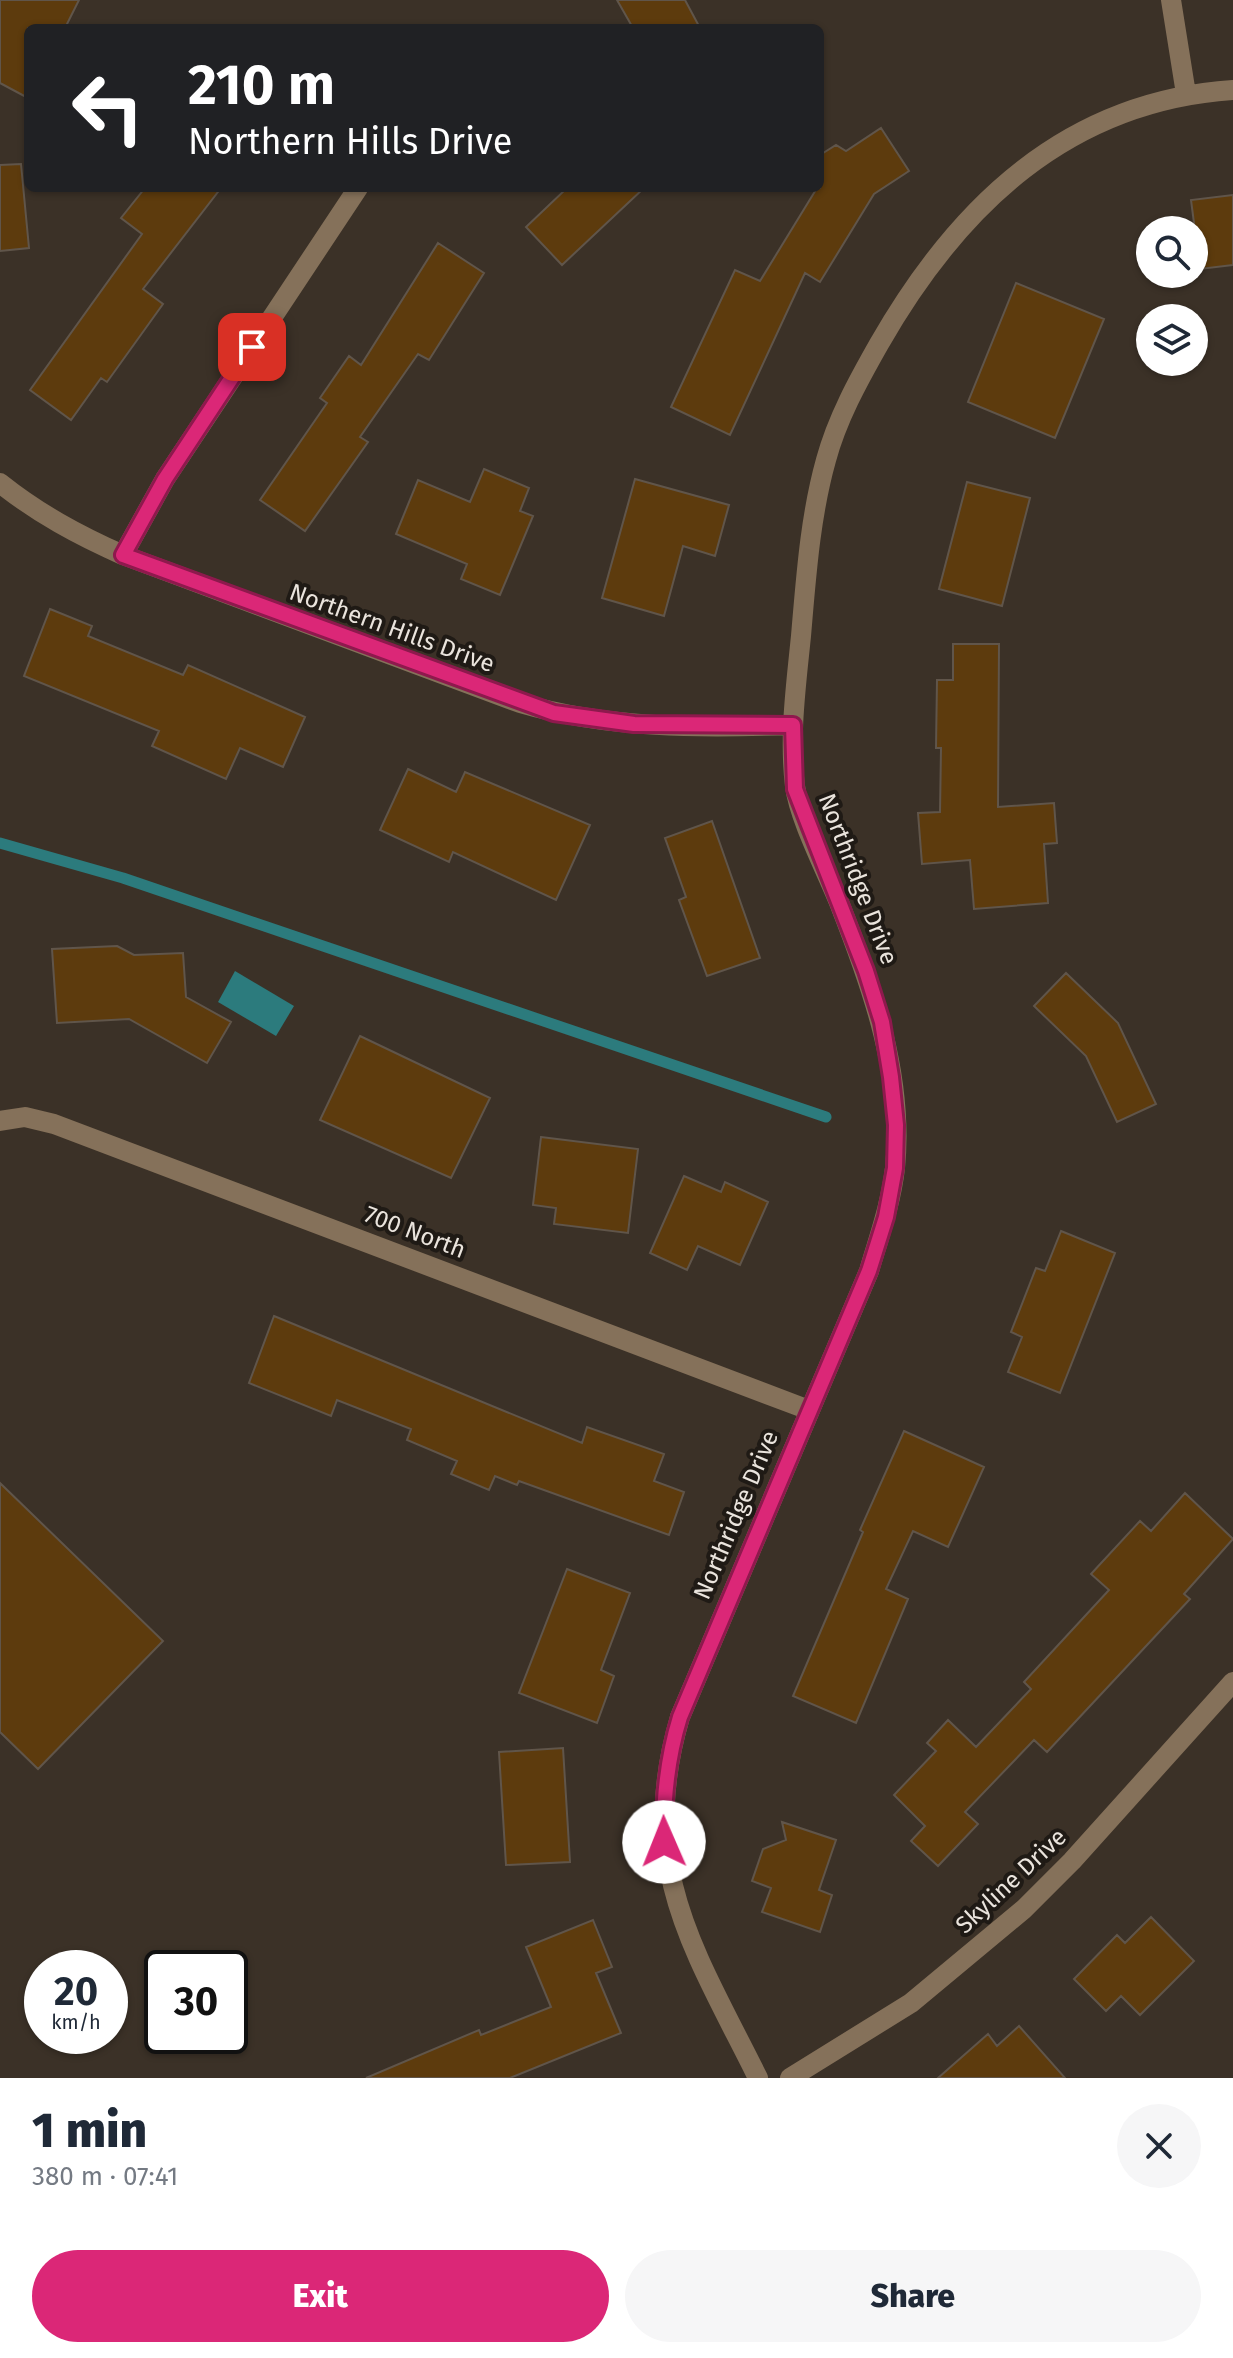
<!DOCTYPE html>
<meta charset="utf-8">
<style>
:root{--surface:#fff;--page:#f6f6f7;--text:#1f2937;--muted:#747a83;--accent:#db2777}
body{margin:0;font-family:"Fira Sans",sans-serif;background:var(--page);color:var(--text);height:100vh;display:flex;flex-direction:column;font-size:30px;white-space:nowrap}
*{box-sizing:border-box;margin:0}
p{font-size:26px;color:var(--muted)}
.icon{flex:none;width:44px;height:44px;fill:none;stroke:currentColor;stroke-width:2;stroke-linecap:round;stroke-linejoin:round}
.map{position:relative;height:2078px;overflow:hidden}
.side{display:flex;flex-direction:column;background:var(--surface);flex:1}
.side>*{flex:none}
.guide{position:absolute;left:24px;top:24px;width:800px;height:168px;border-radius:12px;box-shadow:0 2px 6px #0004;background:#202124;color:#fff;overflow:hidden}
.buttons{position:absolute;left:1136px;top:216px;display:grid;gap:16px}
.buttons a{display:grid;place-items:center;width:72px;height:72px;border-radius:50%;background:var(--surface);box-shadow:0 2px 6px #0004;font-size:40px}
.speed{position:absolute;left:24px;top:1950px;display:flex;gap:16px;font-size:40px;font-weight:700;text-align:center}
.speed>*{display:grid;place-content:center;width:104px;height:104px;border-radius:50%;background:var(--surface);box-shadow:0 2px 6px #0004;line-height:1}
.speed small{font-size:20px;font-weight:400}
.speed .limit{border:4px solid #111;border-radius:12px;background:#fff;color:#111}
.pin{position:absolute;display:grid;place-items:center;width:68px;height:68px;color:#fff;margin:-34px;border-radius:16px;box-shadow:0 4px 12px #0006}
.me{position:absolute;width:88px;margin:-44px;rotate:359deg;stroke-linejoin:round;filter:drop-shadow(0 0 6px #0008)}
.turn{display:flex;align-items:center;gap:28px;height:168px;padding:0 32px;font-size:36px}
.turn .icon{width:104px;height:104px;stroke-width:2.5}
.turn b{display:block;font-size:56px;line-height:68px}
.round{display:grid;place-items:center;flex:none;width:84px;height:84px;border-radius:42px;background:var(--page)}
.headline{display:flex;align-items:center;justify-content:space-between;height:136px;padding:0 32px}
h1{font-size:48px;font-weight:800;line-height:60px}
.primary-button{display:flex;gap:16px;margin-top:auto;padding:16px 32px}
.primary-button a{flex:1;height:92px;border-radius:48px;background:var(--accent);color:#fff;font-size:32px;font-weight:800;line-height:92px;text-align:center}
.primary-button a+a{background:var(--page);color:var(--text)}
.map>svg:first-child{display:block}
.water{fill:#2c7b7d}
.lines{fill:none;stroke-linecap:round;stroke-linejoin:round}
.stream{stroke:#2c7b7d;stroke-width:11}
.building{fill:#5d3b0d;stroke:#60554a;stroke-width:2}
.minor{stroke:#85715a;stroke-width:20}
.route-casing{stroke:#8e194d;stroke-width:20}
.route{stroke:#db2777;stroke-width:14}
.labels{text-anchor:middle;dominant-baseline:central;stroke-width:8;stroke-linejoin:round;paint-order:stroke}
.street-label{font-size:24px;fill:#eae4dd;stroke:#1f1a15}
</style>
<div class="map">
<svg width="1233" height="2078" viewBox="0 0 1233 2078">
<rect width="100%" height="100%" fill="#3b3127"/>
<path class="water" d="M235 971 294 1006 276 1036 218 1002Z"/>
<g class="lines">
<path class="stream" d="M0 843 123 878 826 1117"/>
</g>
<path class="building" d="M0 0H79L65 28H28V98L0 83Z
M617 0H685L700 28H633Z
M881 128 909 171 874 194 820 282 805 273 730 435 671 407 735 270 760 281 817 188H820V155L836 145 846 151Z
M21 164 29 248 0 251V165Z
M145 188H221L143 289 163 304 107 382 101 378 71 420 30 390 142 234 121 218Z
M567 188H644L562 265 526 227Z
M1233 195V265L1200 269 1191 200Z
M438 243 484 273 429 360 418 354 360 437 368 442 305 531 260 500 327 403 320 398 349 356 361 365Z
M1016 283 1104 319 1055 438 968 402Z
M484 469 529 488 520 511 533 516 500 595 461 579 467 564 396 534 418 480 470 502Z
M635 479 729 505 715 556 683 546 664 616 602 598Z
M967 482 1030 498 1002 606 939 589Z
M50 609 92 626 88 636 183 675 188 665 305 717 283 767 240 748 226 779 152 746 159 731 24 676Z
M953 644H999L998 807 1054 803 1057 843 1044 844 1048 903 974 909 970 860 922 864 918 813 940 812 941 748H936L937 680H953Z
M408 769 456 792 465 772 590 825 556 900 453 852 449 862 380 830Z
M712 821 760 958 707 976 679 900 686 897 665 838Z
M117 946 134 955 183 953 186 997 231 1022 207 1063 129 1019 57 1023 52 949Z
M1066 973 1118 1023 1156 1104 1117 1122 1086 1056 1034 1006Z
M360 1036 490 1098 451 1178 320 1120Z
M541 1137 638 1149 628 1233 554 1224 556 1208 533 1205Z
M684 1176 721 1192 725 1182 768 1202 740 1265 698 1246 687 1270 650 1253Z
M1061 1231 1115 1253 1060 1393 1008 1372 1022 1337 1011 1332 1036 1268 1045 1271Z
M274 1316 582 1443 587 1427 664 1454 654 1481 684 1492 669 1535 519 1481 517 1485 495 1476 489 1490 451 1474 457 1461 407 1440 411 1429 337 1400 331 1416 249 1383Z
M904 1431 984 1467 948 1547 913 1531 886 1589 908 1599 856 1723 793 1696 863 1532 860 1530Z
M0 1483 163 1641 38 1769 0 1732Z
M1185 1493 1233 1539 1184 1594 1190 1599 1047 1752 1034 1740 965 1812 978 1824 938 1866 911 1841 925 1826 894 1795 936 1751 927 1743 948 1720 976 1747 1031 1689 1024 1682 1109 1590 1091 1574 1140 1521 1151 1531Z
M567 1569 630 1593 601 1670 614 1676 597 1723 519 1693Z
M563 1748 570 1862 506 1865 499 1752Z
M782 1822 836 1840 819 1890 832 1895 820 1932 762 1912 771 1888 752 1881 763 1849 786 1840Z
M1151 1917 1194 1961 1140 2015 1121 1996 1106 2011 1074 1979 1117 1935 1125 1943Z
M593 1920 612 1967 596 1973 621 2033 510 2078H366L479 2030 481 2035 551 2007 526 1947Z
M1019 2026 1065 2078H938L988 2034 997 2046Z"/>
<g class="lines">
<path class="minor" d="M1171 0 1186 94
M0 483C39 514 78 535 123 555L520 703C608 729 702 728 793 725
M123 555 165 479 358 188
M0 1121 25 1117 54 1124 809 1410
M758 2078C694 1949 636 1867 680 1717L869 1271C879 1237 891 1203 895 1168 904 1077 873 989 840 905 827 872 799 819 795 786 789 736 796 686 801 636 806 578 810 517 826 460 837 419 858 381 879 344 958 206 1067 101 1233 90
M790 2078 911 2003 1024 1909 1072 1861 1233 1682"/>
</g>
<g class="lines">
<defs>
<path id="route" d="M252 347 165 479 123 555 554 713 634 724 793 725 795 789 866 971 882 1022 891 1077 896 1125 895 1168 886 1217 869 1271 680 1717C667 1759 663 1798 664 1842"/>
</defs>
<use href="#route" class="route-casing"/>
<use href="#route" class="route"/>
</g>
<g class="labels">
<g class="street-label">
<text transform="translate(392 628) rotate(20)">Northern Hills Drive</text>
<text transform="translate(858 879) rotate(69)">Northridge Drive</text>
<text transform="translate(415 1232) rotate(21)">700 North</text>
<text transform="translate(736 1515) rotate(-67)">Northridge Drive</text>
<text transform="translate(1011 1881) rotate(-43)">Skyline Drive</text>
</g>
</g>
</svg>
<div class="buttons">
<a><svg class="icon" aria-label="search" viewBox="0 0 24 24"><circle cx="10" cy="10" r="6"/><path d="M15 15l6 6"/></svg></a>
<a><svg class="icon" aria-label="layers" viewBox="0 0 24 24"><path d="M12 4l9 5-9 5-9-5zM3 14l9 5 9-5"/></svg></a>
</div>
<div class="speed"><div>20<small>km/h</small></div><div class="limit">30</div></div>
<div class="pin" style="left:252px;top:347px;background:#d93025"><svg class="icon" aria-label="arrive" viewBox="0 0 24 24"><path d="M6 21V4h12l-3 4 3 4H6"/></svg></div>
<svg class="me" style="left:664px;top:1842px" viewBox="-20 -20 40 40"><circle r="19" fill="#fff"/><path d="M0-13L10 11 0 6-10 11z" fill="#db2777"/></svg>
<div class="guide">
<div class="turn"><svg class="icon" aria-label="left" viewBox="0 0 24 24"><path d="M17 20v-9H6M10 6l-5 5 5 5"/></svg><div><b>210 m</b>Northern Hills Drive</div></div>
</div>
</div>
<section class="side">
<div class="headline"><div><h1>1 min</h1><p>380 m · 07:41</p></div><a class="round"><svg class="icon" aria-label="close" viewBox="0 0 24 24"><path d="M6 6l12 12M18 6L6 18"/></svg></a></div>
<div class="primary-button"><a>Exit</a><a>Share</a></div>
</section>
